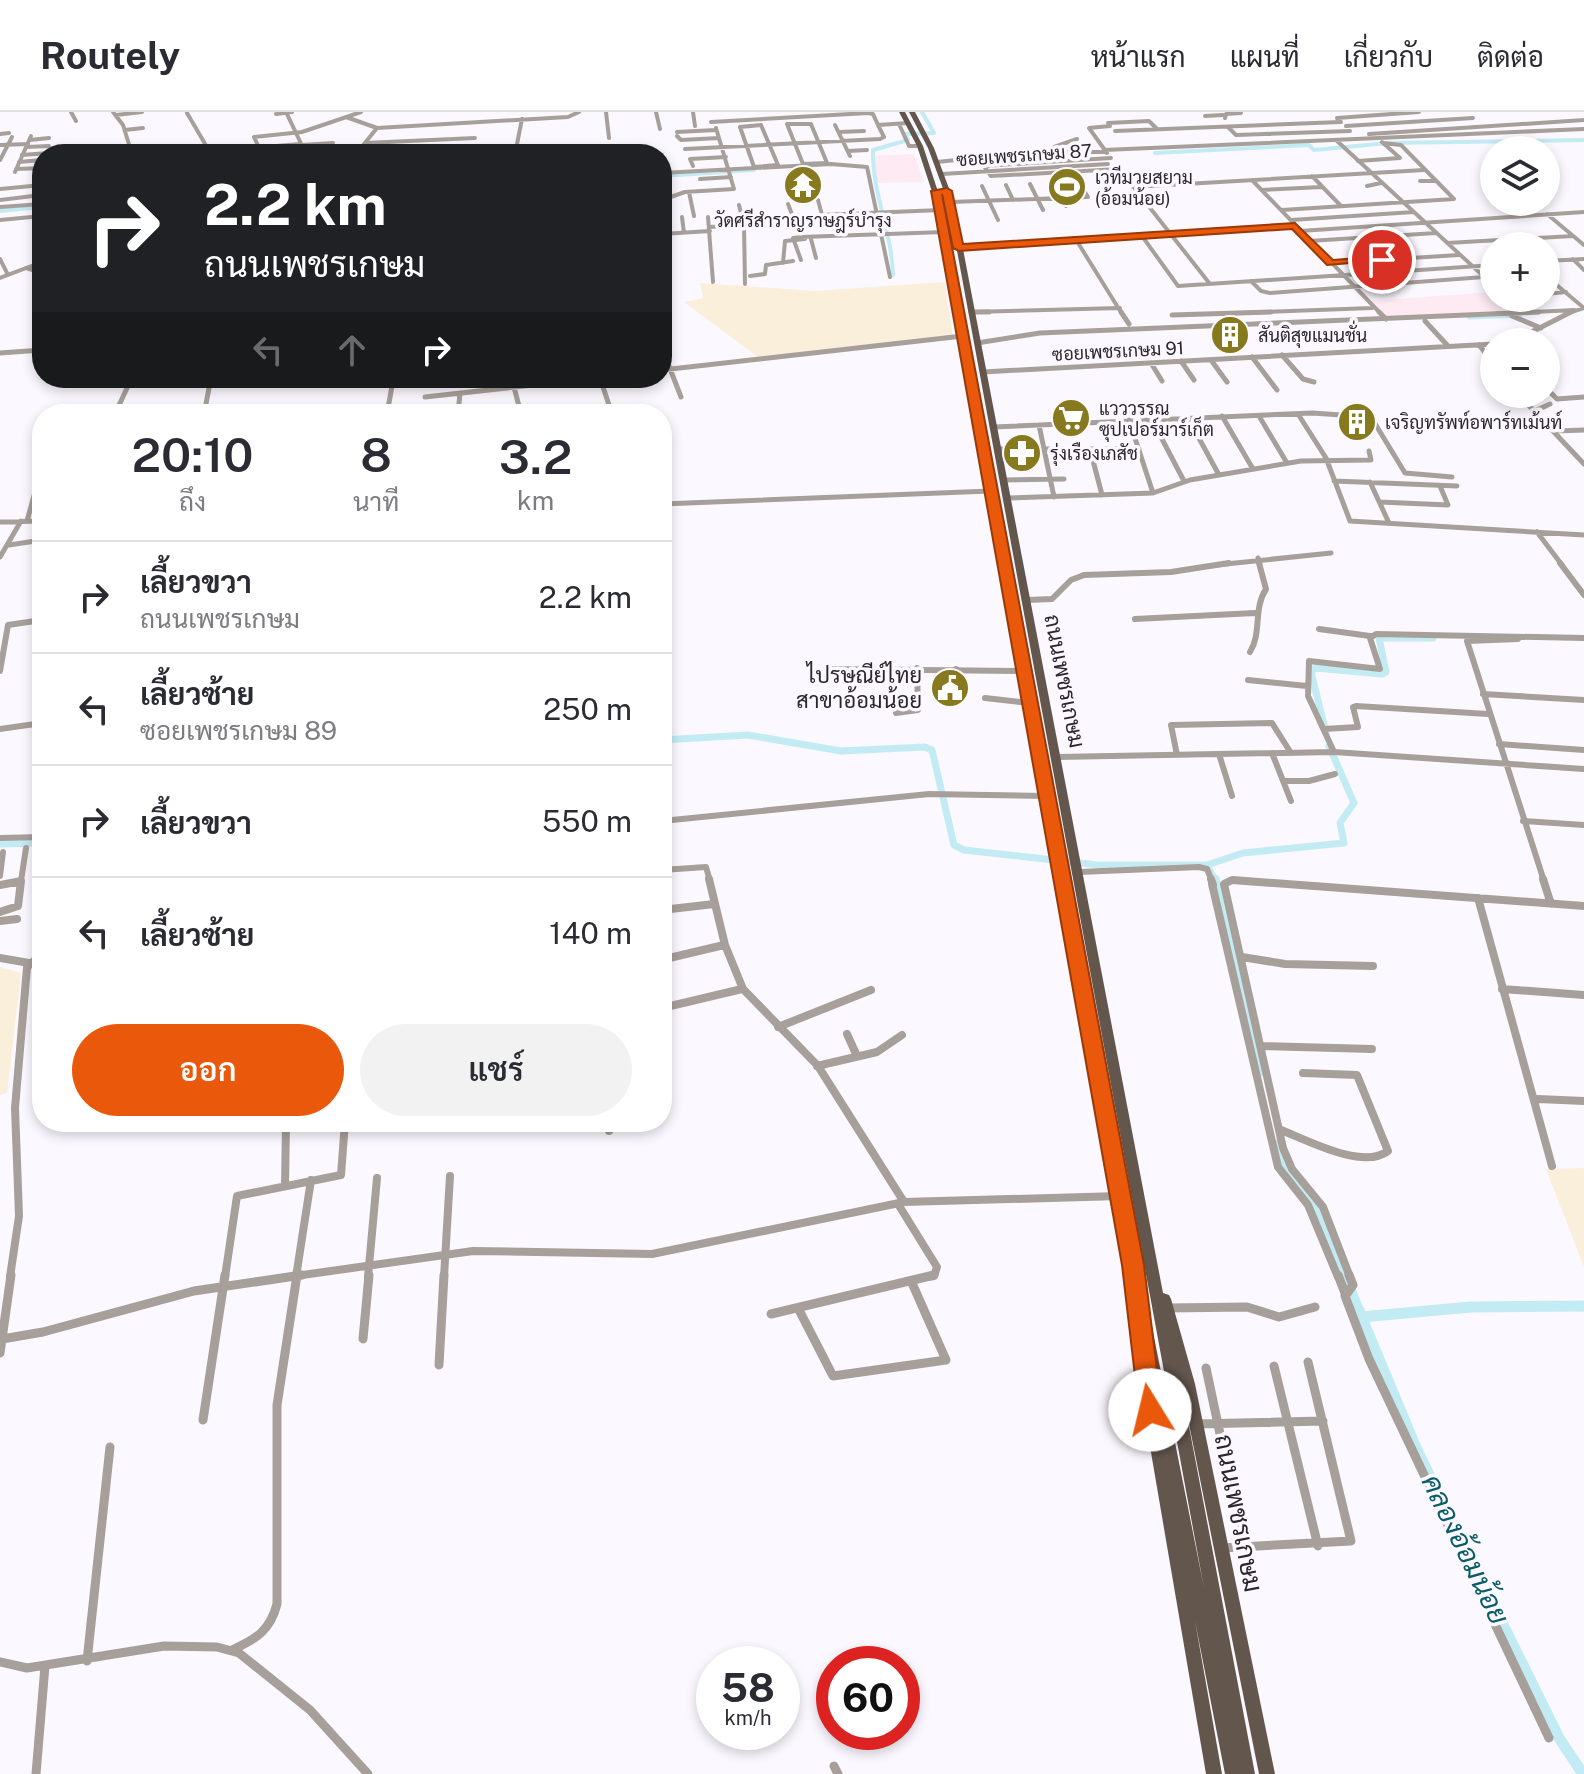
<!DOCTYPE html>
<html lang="th">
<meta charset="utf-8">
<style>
:root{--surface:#fff;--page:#f2f2f3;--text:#2b2b33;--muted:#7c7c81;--line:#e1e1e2;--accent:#ea580c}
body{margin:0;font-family:"Public Sans",Sarabun,sans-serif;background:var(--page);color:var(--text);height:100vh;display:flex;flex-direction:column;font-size:30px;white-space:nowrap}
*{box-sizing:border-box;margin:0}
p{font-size:26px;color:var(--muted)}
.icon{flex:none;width:44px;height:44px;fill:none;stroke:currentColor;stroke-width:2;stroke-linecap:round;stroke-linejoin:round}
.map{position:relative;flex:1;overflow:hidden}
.drawer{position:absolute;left:32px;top:292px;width:640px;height:728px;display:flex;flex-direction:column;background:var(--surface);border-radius:32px;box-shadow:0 4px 12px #0003}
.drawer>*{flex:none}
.hud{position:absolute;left:32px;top:32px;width:640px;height:244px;border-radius:32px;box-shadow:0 4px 12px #0003;background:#202124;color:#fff;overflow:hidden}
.controls{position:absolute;left:1480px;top:24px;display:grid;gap:16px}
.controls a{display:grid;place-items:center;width:80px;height:80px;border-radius:50%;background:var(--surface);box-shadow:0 4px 12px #0003;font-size:40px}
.speed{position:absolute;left:696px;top:1534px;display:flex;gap:16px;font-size:40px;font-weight:700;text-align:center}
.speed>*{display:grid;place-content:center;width:104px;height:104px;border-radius:50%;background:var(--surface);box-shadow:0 4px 12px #0003;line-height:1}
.speed small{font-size:20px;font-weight:400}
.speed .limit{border:12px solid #d22;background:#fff;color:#111}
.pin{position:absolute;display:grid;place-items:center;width:68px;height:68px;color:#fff;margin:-34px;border:4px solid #fff;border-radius:50%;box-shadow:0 2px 8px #0007}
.me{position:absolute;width:88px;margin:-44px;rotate:351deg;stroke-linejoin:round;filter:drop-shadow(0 0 6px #0008)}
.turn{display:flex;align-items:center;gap:28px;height:168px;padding:0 40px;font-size:36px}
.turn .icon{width:104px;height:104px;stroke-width:2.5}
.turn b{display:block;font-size:56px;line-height:68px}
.lanes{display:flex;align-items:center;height:76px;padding:0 40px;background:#0003;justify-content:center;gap:40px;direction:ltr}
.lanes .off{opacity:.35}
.eta{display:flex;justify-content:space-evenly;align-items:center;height:136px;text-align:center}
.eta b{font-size:48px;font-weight:600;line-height:56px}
.button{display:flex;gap:16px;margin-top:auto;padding:16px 40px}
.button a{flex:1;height:92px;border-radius:48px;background:var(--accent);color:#fff;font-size:32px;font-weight:600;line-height:92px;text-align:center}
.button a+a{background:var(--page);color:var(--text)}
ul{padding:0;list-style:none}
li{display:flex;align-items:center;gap:24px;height:112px;padding:0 40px;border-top:2px solid var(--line)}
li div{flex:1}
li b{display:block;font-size:30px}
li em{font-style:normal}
header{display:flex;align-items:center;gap:48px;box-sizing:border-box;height:112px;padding:0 40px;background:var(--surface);border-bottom:2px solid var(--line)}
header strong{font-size:38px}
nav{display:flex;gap:44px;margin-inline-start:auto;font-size:28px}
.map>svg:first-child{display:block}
.industrial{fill:#f9efda}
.education{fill:#fdeaf3}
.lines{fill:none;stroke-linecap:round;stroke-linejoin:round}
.canal-far4{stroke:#c3ebf3;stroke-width:4}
.canal-far3{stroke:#c3ebf3;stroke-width:5}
.canal-far2{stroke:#c3ebf3;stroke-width:7}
.canal-far1{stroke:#c3ebf3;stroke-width:9}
.canal{stroke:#c3ebf3;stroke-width:11}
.minor-far4{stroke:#a79f9a;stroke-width:4}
.minor-far3{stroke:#a79f9a;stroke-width:5}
.minor-far2{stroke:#a79f9a;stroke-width:6}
.minor-far1{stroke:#a79f9a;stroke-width:8}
.minor{stroke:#a79f9a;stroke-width:9}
.primary{fill:#63564d;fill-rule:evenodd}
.route{fill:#ea580c;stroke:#983908;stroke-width:2}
.labels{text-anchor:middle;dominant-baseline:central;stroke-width:7;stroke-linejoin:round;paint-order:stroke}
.far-street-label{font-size:18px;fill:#2c272e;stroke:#fcf8ff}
.far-poi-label{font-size:18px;fill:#2c272e;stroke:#fcf8ff;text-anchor:start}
.poi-label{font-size:22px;fill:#2c272e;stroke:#fcf8ff;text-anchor:end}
.street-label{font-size:22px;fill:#2c272e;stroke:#fcf8ff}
.near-street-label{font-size:26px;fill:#2c272e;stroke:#fcf8ff}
.near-water-label{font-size:28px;font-style:italic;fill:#0a5c68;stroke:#fcf8ff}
</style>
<header>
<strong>Routely</strong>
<nav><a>หน้าแรก</a><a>แผนที่</a><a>เกี่ยวกับ</a><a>ติดต่อ</a></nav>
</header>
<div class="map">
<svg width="1584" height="1662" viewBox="0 0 1584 1662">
<rect width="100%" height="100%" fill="#fcf8ff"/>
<path class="industrial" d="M945 170 953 226 762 248 684 190 703 186 700 171 814 179Z
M0 855 21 861 7 981 0 983Z
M1584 1056V1155L1546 1057Z"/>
<path class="education" d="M914 42 924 70 875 71V44Z
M1494 180V186H1504L1522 202 1384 207 1367 189Z"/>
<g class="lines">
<path class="canal-far4" d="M1155 41 1309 33 1314 38 1388 31 1584 28
M662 64 754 58
M0 99 42 95
M893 163C892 120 872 81 873 38L908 28 905 22 934 21 922 0"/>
<path class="canal-far3" d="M1469 205 1520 203"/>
<path class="canal-far2" d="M1326 621 1311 560 1315 556 1382 562 1386 560 1379 526H1433
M662 628 748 623 841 639 925 635 932 638 954 733 964 738 1098 753H1207L1243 741 1344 731 1340 711 1354 691 1329 634
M0 732 42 731
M1207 753 1215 769"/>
<path class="canal-far1" d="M1215 767 1260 960
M1276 1032 1285 1058 1316 1096 1345 1165"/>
<path class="canal" d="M1344 1163 1417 1338 1559 1626 1583 1662
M1361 1205 1471 1195 1584 1194"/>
<path class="minor-far4" d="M71 0 76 9
M113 0 123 13 132 42
M286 0 306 42
M606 0 609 26
M656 0 660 17
M693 0 695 14
M187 1 211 42
M276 2 292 0
M116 3 142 0
M1205 4 1223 3
M346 5 377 16 568 5 579 0
M1225 6 1226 2 1241 1
M1337 6 1419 0
M711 10 868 1 873 2 878 13
M1108 11 1149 9 1157 17
M787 12H811L827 51 803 52Z
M899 12 909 34H920
M761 13 778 53 754 55 740 15Z
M835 13 850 44
M1346 14 1473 6
M1228 15 1236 23 1350 19
M125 18 143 16
M1115 19 1341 10
M677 20 716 18
M839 20 864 19
M0 22 9 21
M1369 22 1584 8
M677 24 681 28 719 26
M30 28 49 26
M1336 28 1494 174
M365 31 475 26
M0 33 28 32
M302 33 333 31
M276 34 301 32
M26 35 49 34
M340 36 361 35
M685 37 880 27 884 25 878 13 908 11
M515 38 537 37
M1104 38 1584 17
M848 39 867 38
M1052 40 1054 35 1077 27
M1107 41 1089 16 1110 14
M138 42 207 35
M262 42 254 25 302 20 361 0
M356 42 377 16
M515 42 522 7
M22 43 48 41
M1111 46 984 54 991 64 1119 57
M0 48 12 25
M1358 49 1400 46 1382 30
M19 50 42 48
M937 50 1032 40H1106
M693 54 690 47 726 45
M1117 54 1210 172
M16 57 42 56
M15 60 31 24
M662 61 831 52 867 55 890 165
M942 62 1108 52
M1312 64 1341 94
M700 67 731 65
M1252 68 1381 202
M1420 69H1435
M1053 71 1066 94
M1030 72 1043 98
M1006 73 1013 88
M982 74 998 108
M1367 74 1381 71
M1133 75 1424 58
M0 77 42 73
M1262 78 1322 75
M689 80 694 104
M0 88 33 84
M662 88 685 80 734 77 716 16
M818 88 822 103
M662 89 666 105
M951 90 1088 85 1083 77
M788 92 801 125 793 126 801 148
M739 93 744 113 745 172
M0 95 42 92
M1282 98 1454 87 1401 33 1383 31
M1547 102 1584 133
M795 104 941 98
M682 105 684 121
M708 105 713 170
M0 108 42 104
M1291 108 1414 100
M709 115 744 113
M1300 119 1584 100
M662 122 710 119
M1142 124 1178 174 1494 153
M801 125 945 120
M1075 126 1122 202
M811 127 816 146
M1309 129 1436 121
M1447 131 1573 124
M959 136 1295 114
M0 147 8 163
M1573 147 1584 158
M1546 149 1584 147
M783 151 785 129 805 127
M1330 151 1459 143
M26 156 39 160 32 154
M39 160 37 170 42 171
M750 164 765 162 766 153 793 149
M1546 164 1584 196
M0 166 42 150
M1251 169 1261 179 1270 181 1484 165
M40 182 42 177
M1546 182 1566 180
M971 200 1120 196
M1214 202 1372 196
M1492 202 1574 198
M1566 202 1584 196"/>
<path class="minor-far3" d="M971 200H989
M1121 200 1129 212
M1379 200 1386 207
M1172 203 1271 200
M1512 204 1541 216
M1425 209 1448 234
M1512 230 1571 200
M977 231 1040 221 1539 200
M1479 233 1494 252
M662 236 681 285
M0 241 42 238
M1282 243 1303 267 1314 270
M1252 245 1277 278
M1211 248 1227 270
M1181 249 1194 268
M1151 251 1162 269
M662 258 963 224
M983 260 1494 232
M377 266 392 274 387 302
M600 266 612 302
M514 275 521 302
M1546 276 1557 287 1584 285
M1518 282 1584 352
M425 285 597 266
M1535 299 1550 292
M115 302 127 276
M177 302 180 296
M204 302 211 266
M458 302 460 281
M1298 302 1326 346 1350 409 1584 423
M1222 304 1253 357
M1259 304 1287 351
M1188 306 1219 363
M1129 308 1153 381
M1152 308 1184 369
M1039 313 1054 385
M994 315 1312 301 1371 305 1405 361 1452 365
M1556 319 1584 318
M997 337H1139
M1090 337 1102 383
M1004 368 1064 367
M1334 369 1457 374
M1370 370 1389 411
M1008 386 1153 381 1190 368 1301 349 1371 348 1369 339
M1380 390 1448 393 1440 374
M662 392 990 379
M27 409 42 355
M0 410 42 409
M1537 420 1562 453
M9 433 42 428
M0 445 21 409
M36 446 42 436
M1258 446 1260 453
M1216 453 1331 441"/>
<path class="minor-far2" d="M1560 451 1584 483
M1027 488 1052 487 1071 468 1084 463 1171 460 1229 451
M1135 507 1255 501
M1319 517 1370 524
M1518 527 1467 529 1544 769
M1250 540C1262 521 1253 497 1266 477L1259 451
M826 557 1023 559
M956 557 957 589
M0 559 8 513 42 508
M1248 568 1307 574
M1483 582 1584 588
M985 586 1029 591
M896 601 918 598 917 556
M0 617 42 611
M1324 617 1358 615 1353 595 1356 594 1488 602
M1499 632 1584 638
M1334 640 1308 584 1309 549 1380 557 1370 526 1376 522 1584 526
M1272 641 1291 689
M1219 642 1232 684
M1177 643 1171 613 1272 611 1291 641
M1057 645 1334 640 1584 657
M1284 669H1309L1335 662
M662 709 929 682 1046 684
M1523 709 1584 713
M0 726 42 725
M662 758 706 755 710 769
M1079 760 1199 755 1207 757 1212 769
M0 764 3 740
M21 769 26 736
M1230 769H1246"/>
<path class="minor-far1" d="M709 767 725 833 743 877 818 954 904 1090
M1211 767 1213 773
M1543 767 1551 792
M1212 772 1278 1055 1308 1093 1338 1165
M0 773 21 769 18 794 0 800
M1478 786 1552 1054
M662 798 714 792
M0 809 17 807
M1242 845 1285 852 1373 854
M0 846 29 851
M665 847 724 833
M1502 877 1584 883
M662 896 742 877
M778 915 871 878
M847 922 857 944
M1262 934 1372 937
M817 954 877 940 902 923
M1538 987 1584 989
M607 1010 609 1019
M1281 1018C1309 1029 1363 1058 1388 1039L1357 963 1303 961
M285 1074 286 1010
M898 1092 937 1155 934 1164 928 1165
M10 1165 19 1104 15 996 27 855 42 842
M225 1165 237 1084 341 1063 345 1010
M288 1165 473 1139 652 1142 904 1090 1120 1084
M296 1165 311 1068
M368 1165 377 1066
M444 1165 450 1064
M1350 1165 1323 1095 1292 1057 1283 1036 1224 772 1232 768 1584 794"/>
<path class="minor" d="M1338 1163 1345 1181
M1349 1163 1353 1173 1345 1184 1369 1247 1549 1626
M798 1196 833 1264 946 1248 912 1171
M1167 1196 1247 1195 1279 1205 1315 1195
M771 1202 934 1163
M2 1227 43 1220 194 1179 302 1163
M363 1227 369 1163
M0 1241 11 1163
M439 1253 444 1163
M1274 1254 1318 1434
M1206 1256 1244 1435
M203 1308 225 1163
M1196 1312 1323 1309
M1221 1436 1351 1429 1308 1250
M232 1538C256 1527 270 1519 277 1492V1293L297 1163
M87 1549 110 1335
M0 1550 27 1556 164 1534 217 1535 239 1541 310 1598 368 1662
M834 1654 838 1662
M36 1662 45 1554"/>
<path class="primary" d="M899 0H905L923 34 942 92 1119 1049 1204 1476 948 90 928 36 909 0H915L934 36 954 90 1163 1181 1169 1183 1171 1187 1195 1272 1275 1662H1259L1180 1267 1255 1662H1225L1195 1509 1222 1662H1206L1140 1276 1131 1205 1136 1200 1107 1049 936 92 917 34Z"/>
</g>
<path class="route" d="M947 76 952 79 963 132 1295 111 1333 148 1382 144 1387 148 1327 153 1292 117 959 139 953 136 942 82 1144 1153 1162 1298 1159 1306 1150 1309 1142 1306 1139 1298 1122 1153 931 79Z"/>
<defs>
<symbol id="temple-disc" viewBox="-11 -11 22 22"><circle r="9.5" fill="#87791e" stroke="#fcf8ff"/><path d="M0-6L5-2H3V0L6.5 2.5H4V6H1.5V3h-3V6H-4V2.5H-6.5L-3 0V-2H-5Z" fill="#fff"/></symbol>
<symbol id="stadium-disc" viewBox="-11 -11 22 22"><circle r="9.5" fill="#87791e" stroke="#fcf8ff"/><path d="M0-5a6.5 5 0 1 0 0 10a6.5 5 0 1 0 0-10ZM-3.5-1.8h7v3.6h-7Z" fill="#fff"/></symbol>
<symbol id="building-disc" viewBox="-11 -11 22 22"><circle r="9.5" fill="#87791e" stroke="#fcf8ff"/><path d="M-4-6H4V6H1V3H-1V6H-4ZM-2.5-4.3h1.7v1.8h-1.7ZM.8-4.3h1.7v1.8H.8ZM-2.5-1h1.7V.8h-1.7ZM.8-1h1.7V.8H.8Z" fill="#fff"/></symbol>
<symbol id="supermarket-disc" viewBox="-11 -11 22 22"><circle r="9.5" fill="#87791e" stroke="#fcf8ff"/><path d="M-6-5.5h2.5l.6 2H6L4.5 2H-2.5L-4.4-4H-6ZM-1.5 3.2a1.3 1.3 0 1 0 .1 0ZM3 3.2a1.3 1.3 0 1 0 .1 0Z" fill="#fff"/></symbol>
<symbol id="pharmacy-disc" viewBox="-11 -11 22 22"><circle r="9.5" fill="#87791e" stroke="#fcf8ff"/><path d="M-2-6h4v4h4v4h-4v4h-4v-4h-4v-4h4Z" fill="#fff"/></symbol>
<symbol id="civic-disc" viewBox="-11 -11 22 22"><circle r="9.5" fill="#87791e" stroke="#fcf8ff"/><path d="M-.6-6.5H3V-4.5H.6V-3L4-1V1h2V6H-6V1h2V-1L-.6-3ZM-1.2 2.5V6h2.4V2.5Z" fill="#fff"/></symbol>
</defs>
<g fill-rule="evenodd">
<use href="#temple-disc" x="781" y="51" width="44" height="44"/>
<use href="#stadium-disc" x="1045" y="53" width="44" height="44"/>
<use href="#building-disc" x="1208" y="201" width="44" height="44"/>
<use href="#supermarket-disc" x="1049" y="284" width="44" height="44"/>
<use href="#building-disc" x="1335" y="288" width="44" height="44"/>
<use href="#pharmacy-disc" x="1000" y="319" width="44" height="44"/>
<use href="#civic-disc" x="928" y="554" width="44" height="44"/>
</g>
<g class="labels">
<g class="far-street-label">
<text transform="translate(1024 43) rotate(-4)">ซอยเพชรเกษม 87</text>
<text transform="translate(1118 239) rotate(-3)">ซอยเพชรเกษม 91</text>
</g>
<g class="far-poi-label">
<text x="1095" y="65">เวทีมวยสยาม<tspan x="1095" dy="21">(อ้อมน้อย)</tspan></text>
<text x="803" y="108" text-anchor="middle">วัดศรีสําราญราษฎร์บํารุง</text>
<text x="1258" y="223">สันติสุขแมนชั่น</text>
<text x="1099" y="296">แวววรรณ<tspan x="1099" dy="21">ซุปเปอร์มาร์เก็ต</tspan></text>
<text x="1385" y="310">เจริญทรัพท์อพาร์ทเม้นท์</text>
<text x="1050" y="341">รุ่งเรืองเภสัช</text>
</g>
<g class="poi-label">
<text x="922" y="563">ไปรษณีย์ไทย<tspan x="922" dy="25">สาขาอ้อมน้อย</tspan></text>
</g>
<g class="street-label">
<text transform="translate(1065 569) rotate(79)">ถนนเพชรเกษม</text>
</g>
<g class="near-street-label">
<text transform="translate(1239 1401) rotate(79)">ถนนเพชรเกษม</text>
</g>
<g class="near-water-label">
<text transform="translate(1466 1437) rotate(64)">คลองอ้อมน้อย</text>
</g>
</g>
</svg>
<div class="controls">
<a><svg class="icon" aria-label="layers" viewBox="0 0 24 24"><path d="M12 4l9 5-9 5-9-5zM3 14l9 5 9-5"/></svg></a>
<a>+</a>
<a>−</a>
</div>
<div class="speed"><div>58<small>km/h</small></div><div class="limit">60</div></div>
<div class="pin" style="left:1382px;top:148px;background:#d93025"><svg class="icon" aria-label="arrive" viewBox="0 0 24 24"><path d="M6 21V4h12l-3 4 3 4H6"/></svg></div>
<svg class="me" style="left:1150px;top:1298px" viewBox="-20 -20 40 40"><circle r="19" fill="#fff"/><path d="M0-13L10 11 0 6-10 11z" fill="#ea580c"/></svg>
<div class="hud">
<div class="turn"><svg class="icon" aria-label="right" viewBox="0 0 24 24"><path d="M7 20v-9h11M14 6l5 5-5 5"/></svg><div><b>2.2 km</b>ถนนเพชรเกษม</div></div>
<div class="lanes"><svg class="icon off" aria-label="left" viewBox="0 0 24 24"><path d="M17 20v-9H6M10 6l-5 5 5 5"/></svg><svg class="icon off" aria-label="ahead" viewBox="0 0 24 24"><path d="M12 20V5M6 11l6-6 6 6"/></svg><svg class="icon" aria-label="right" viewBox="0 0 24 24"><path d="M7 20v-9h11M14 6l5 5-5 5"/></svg></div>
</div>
<section class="drawer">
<div class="eta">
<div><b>20:10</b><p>ถึง</p></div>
<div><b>8</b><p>นาที</p></div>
<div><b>3.2</b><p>km</p></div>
</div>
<ul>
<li><svg class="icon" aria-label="right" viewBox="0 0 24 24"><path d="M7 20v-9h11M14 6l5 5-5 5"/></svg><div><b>เลี้ยวขวา</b><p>ถนนเพชรเกษม</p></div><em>2.2 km</em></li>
<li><svg class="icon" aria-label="left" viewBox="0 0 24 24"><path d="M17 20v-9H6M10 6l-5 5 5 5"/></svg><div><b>เลี้ยวซ้าย</b><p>ซอยเพชรเกษม 89</p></div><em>250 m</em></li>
<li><svg class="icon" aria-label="right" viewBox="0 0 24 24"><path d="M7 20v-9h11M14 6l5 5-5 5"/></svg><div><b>เลี้ยวขวา</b></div><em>550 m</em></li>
<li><svg class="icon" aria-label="left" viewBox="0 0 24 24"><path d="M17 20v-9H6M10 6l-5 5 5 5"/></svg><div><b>เลี้ยวซ้าย</b></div><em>140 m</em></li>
</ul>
<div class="button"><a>ออก</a><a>แชร์</a></div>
</section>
</div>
